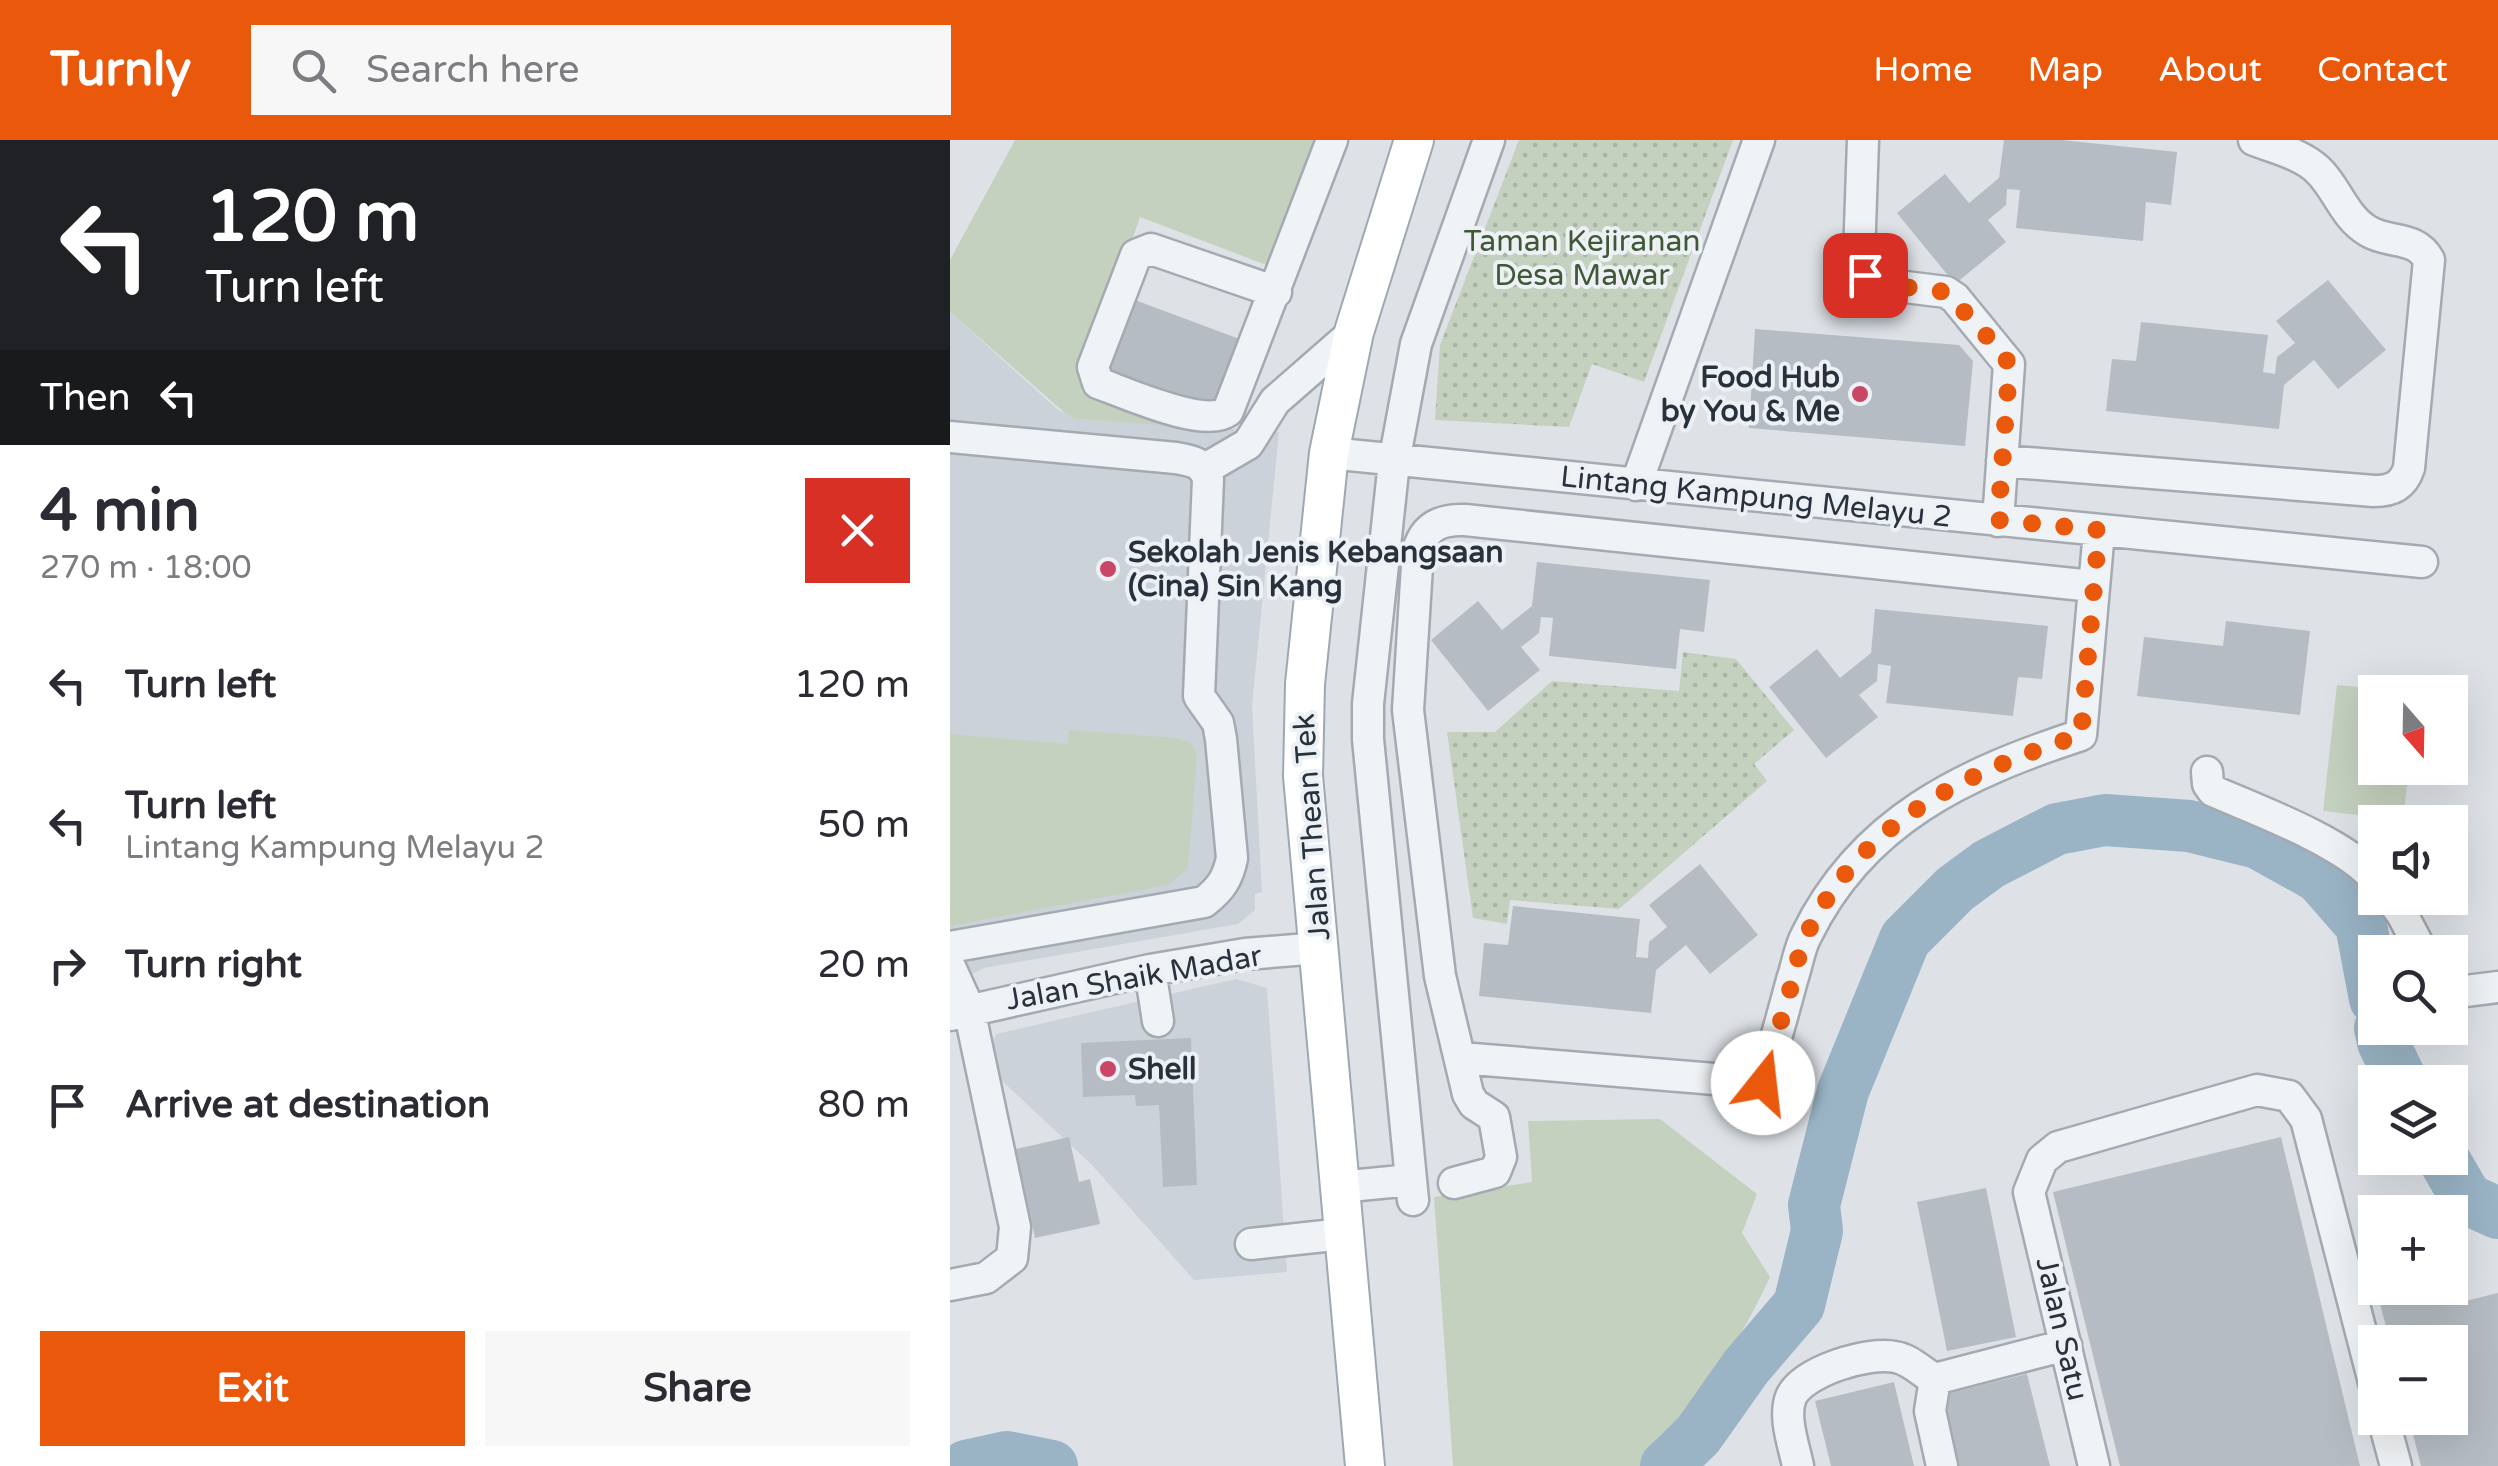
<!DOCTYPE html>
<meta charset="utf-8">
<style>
:root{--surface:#fff;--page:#f7f7f7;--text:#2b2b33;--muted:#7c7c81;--accent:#ea580c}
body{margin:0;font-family:"Varela Round",sans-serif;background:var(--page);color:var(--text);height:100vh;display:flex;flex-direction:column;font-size:38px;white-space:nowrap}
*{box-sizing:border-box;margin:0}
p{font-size:32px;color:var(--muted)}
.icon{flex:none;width:55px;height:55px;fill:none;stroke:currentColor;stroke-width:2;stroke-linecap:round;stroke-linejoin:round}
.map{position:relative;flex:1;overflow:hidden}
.panel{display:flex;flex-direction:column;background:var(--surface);width:950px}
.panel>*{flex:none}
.hud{background:#202124;color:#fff;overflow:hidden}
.needle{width:65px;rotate:160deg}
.controls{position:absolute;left:1408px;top:535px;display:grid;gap:20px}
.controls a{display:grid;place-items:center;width:110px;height:110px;border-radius:0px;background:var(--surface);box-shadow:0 10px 40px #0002;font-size:50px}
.pin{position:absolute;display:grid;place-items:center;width:85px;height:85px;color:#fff;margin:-42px;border-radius:20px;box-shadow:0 5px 15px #0006}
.me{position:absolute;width:110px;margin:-55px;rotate:16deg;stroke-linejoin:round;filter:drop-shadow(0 0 8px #0008)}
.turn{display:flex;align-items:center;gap:35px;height:210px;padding:0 40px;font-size:45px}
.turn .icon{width:130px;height:130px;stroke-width:2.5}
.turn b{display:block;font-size:70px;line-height:85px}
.then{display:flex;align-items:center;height:95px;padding:0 40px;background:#0003;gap:20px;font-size:38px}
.round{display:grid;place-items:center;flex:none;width:105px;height:105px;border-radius:0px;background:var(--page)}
.headline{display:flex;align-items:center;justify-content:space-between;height:170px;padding:0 40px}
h1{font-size:60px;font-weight:800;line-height:75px}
.primary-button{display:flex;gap:20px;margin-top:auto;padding:20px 40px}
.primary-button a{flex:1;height:115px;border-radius:0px;background:var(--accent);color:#fff;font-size:40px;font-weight:800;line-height:115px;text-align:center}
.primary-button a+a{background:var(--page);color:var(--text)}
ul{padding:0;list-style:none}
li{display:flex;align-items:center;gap:30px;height:140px;padding:0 40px}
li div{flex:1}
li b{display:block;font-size:38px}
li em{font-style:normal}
header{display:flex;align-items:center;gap:60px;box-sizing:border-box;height:140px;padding:0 50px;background:var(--accent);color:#fff}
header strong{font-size:48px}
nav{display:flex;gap:55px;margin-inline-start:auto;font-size:35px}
.search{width:700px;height:90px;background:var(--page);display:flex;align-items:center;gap:25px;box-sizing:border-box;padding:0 35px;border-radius:0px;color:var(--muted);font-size:38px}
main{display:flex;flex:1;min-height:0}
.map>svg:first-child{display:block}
.built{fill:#ccd2d9}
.grass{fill:#c5d1bf}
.park{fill:url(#park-dots)}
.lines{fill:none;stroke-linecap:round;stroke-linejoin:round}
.river{stroke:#9ab4c6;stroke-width:52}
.building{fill:#b5bcc3}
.minor-casing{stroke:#a4aab1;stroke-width:35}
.major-casing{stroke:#9ea8b2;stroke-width:42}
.minor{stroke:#f0f3f5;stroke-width:30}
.major{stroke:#fff;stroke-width:38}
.route{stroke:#ea580c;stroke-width:18;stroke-dasharray:0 32.4}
.poi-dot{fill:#c94666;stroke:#edf1f5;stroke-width:4}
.labels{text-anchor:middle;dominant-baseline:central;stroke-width:8;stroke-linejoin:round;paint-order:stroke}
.park-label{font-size:30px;fill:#3f5835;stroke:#edf1f5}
.poi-label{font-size:30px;font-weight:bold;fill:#28323d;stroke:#edf1f5;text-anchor:start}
.street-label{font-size:30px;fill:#28323d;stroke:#edf1f5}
</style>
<header>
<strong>Turnly</strong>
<div class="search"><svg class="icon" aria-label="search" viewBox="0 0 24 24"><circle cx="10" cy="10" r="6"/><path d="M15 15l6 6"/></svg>Search here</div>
<nav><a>Home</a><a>Map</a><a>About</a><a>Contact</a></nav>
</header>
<main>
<section class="panel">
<div class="hud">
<div class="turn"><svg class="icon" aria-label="left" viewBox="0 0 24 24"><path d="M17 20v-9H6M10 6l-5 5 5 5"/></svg><div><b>120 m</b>Turn left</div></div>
<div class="then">Then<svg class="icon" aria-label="left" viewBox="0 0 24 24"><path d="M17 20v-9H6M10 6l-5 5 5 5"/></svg></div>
</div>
<div class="headline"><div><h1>4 min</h1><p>270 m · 18:00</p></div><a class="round" style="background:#d93025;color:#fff"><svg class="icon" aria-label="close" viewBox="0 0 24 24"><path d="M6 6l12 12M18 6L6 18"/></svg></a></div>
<ul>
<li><svg class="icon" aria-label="left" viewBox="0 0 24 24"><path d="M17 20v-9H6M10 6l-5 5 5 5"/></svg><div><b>Turn left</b></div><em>120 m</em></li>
<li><svg class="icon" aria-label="left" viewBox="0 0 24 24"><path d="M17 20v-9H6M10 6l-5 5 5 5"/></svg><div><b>Turn left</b><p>Lintang Kampung Melayu 2</p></div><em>50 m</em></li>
<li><svg class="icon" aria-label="right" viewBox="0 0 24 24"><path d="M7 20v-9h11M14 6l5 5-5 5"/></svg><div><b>Turn right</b></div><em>20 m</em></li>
<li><svg class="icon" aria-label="arrive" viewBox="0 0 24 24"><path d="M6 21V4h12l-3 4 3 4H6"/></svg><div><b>Arrive at destination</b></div><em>80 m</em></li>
</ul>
<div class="primary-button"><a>Exit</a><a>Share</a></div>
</section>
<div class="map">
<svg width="1548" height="1326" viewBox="0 0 1548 1326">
<defs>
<pattern id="park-dots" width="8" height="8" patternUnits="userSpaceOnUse" patternTransform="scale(2.5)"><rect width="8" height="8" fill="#c5d1bf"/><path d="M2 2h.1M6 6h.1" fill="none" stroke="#a9b4a5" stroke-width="1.8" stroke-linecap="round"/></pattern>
</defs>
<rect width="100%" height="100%" fill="#dee2e7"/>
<path class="built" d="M0 172 107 269 125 279 329 292 302 566 312 752 305 754V770L288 784 34 828 0 846Z
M286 839 317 848 337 1132 244 1140 141 1024 51 940 39 908 46 894Z"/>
<path class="grass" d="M65 0H365L319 126 190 77 131 251 238 287 125 279 116 274 0 172V120Z
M1387 545 1460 552H1425V628H1459L1453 680 1373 671Z
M119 590 227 598 242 603 247 615 238 728 218 745 0 786V594L118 604Z
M710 979 807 1054 792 1093 820 1137C800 1181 775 1222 746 1260 729 1282 697 1298 691 1326H503L484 1057 582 1042 578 981Z"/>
<path class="park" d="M569 0H783L694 242 642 224 619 287 485 280 490 205Z
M733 512 786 519 844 590 804 624 817 641 669 769 560 760 557 784 523 778 497 592H545L602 541 729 551Z"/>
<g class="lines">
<path class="river" d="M1430 888 1433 902 1452 942
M1493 1018 1517 1059 1548 1073
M16 1326 57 1317 102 1326
M716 1326 748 1295 796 1227 849 1165 867 1091 864 1065 893 951 955 799 1005 749 1039 724 1107 689 1155 680 1239 686 1308 703 1369 737 1411 785 1425 859"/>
</g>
<path class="building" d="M1054 0H1111L1227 12 1221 65 1196 62 1193 101 1066 88 1070 50 1057 49 1056 65 1038 80 1056 102 1005 144 947 73 995 34 1019 63 1049 38Z
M1378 140 1436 210 1388 249 1364 220 1334 245 1329 289 1156 271 1162 219 1186 221 1191 182 1318 195 1313 232 1325 234 1327 217 1345 203 1326 181Z
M185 160 292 200 266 268 159 229Z
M805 189 1009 205 1023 221 1015 306 799 288Z
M587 422 760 440 754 492 730 489 726 529 599 516 603 478 591 477 589 493 571 507 590 530 538 571 481 500 528 461 552 490 582 466Z
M925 469 1098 486 1092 539 1068 537 1063 576 936 563 941 526 928 524 927 541 909 555 928 577 876 618 819 547 867 509 890 538 921 513Z
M1276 481 1360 491 1350 575 1187 556 1194 497 1273 506Z
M750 724 808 795 760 834 736 805 706 830 701 873 529 856 534 803 558 805 563 766 690 779 686 817 698 818 699 802 717 787 699 765Z
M241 898 247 1045 213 1047 209 965 186 966 185 955 133 957 131 903Z
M119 997 129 1042 140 1039 150 1084 85 1098 66 1009Z
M1331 997 1410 1326H1170L1103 1052Z
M1036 1048 1066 1197 997 1211 967 1062Z
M1426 1148H1499L1503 1164 1548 1153V1326H1471L1459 1278H1500V1202H1440Z
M1077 1234 1100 1326H1006L988 1256Z
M944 1242 964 1326H881L865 1261Z"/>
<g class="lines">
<defs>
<path id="minor" d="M913 0 909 117 915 135 931 144 996 152 1005 158 1059 224 1048 381
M326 152 201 109 186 115 143 227 148 243C176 253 255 289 278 271L382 0
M0 297 226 318C242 321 253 322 258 339L249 556 268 583 271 599 282 718C278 738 271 749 254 762L0 807
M379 313 1472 422
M1052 321 1424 351C1442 351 1453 346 1459 328L1479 120C1466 95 1439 104 1418 91 1394 77 1387 48 1368 30 1351 14 1325 8 1304 0
M255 329 298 304 325 261 404 192
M686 345 809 0
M1257 632 1258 644 1263 651C1307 670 1396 703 1425 739
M1440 758 1452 774 1472 812
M0 827 19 869 65 1087 62 1118 36 1138 0 1145
M200 830 208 881
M1500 853 1548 847
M0 875 200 830 295 814 370 808
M511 918 813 943C823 909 833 874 842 840 847 826 849 809 856 796 912 680 1015 633 1131 595L1149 391
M504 1043 545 1032 551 1017 544 977 524 964 518 954 490 836 458 570 468 410C475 386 491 379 515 380L1142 446
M389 1047 461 1040
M463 1060 418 599V564L444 322 466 204 539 0
M301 1104 393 1094
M985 1239 980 1271 992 1326
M1433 1278 1446 1326
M848 1326C844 1306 833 1277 841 1257 853 1231 919 1211 945 1217 960 1219 972 1233 985 1239L1116 1205
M1144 1326 1079 1052 1092 1020 1108 1007 1307 950 1339 956 1356 979 1425 1246"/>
<path id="major" d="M415 1326 353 636 355 544 379 313 404 192 464 0"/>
</defs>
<use href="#minor" class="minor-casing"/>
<use href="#major" class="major-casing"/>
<use href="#minor" class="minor"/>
<use href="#major" class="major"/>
</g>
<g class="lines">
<path class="route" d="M813 943C823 909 833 874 843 840 847 826 849 809 856 796 912 680 1015 633 1131 595L1149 390 1048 380 1059 232 1056 217 996 152 931 144 915 135"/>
</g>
<g class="poi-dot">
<circle cx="910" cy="254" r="10"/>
<circle cx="158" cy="429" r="10"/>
<circle cx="158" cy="929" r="10"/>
</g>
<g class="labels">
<g class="park-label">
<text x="632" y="101">Taman Kejiranan<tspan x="632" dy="34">Desa Mawar</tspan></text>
</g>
<g class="poi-label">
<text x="890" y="237" text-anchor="end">Food Hub<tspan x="890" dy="34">by You &amp; Me</tspan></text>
<text x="178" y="412">Sekolah Jenis Kebangsaan<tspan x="178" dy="34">(Cina) Sin Kang</tspan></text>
<text x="178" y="929">Shell</text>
</g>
<g class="street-label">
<text transform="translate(806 357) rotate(6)">Lintang Kampung Melayu 2</text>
<text transform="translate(362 687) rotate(-94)">Jalan Thean Tek</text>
<text transform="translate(184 838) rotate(-10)">Jalan Shaik Madar</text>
<text transform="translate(1112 1189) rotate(77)">Jalan Satu</text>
</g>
</g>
</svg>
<div class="controls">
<a><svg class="needle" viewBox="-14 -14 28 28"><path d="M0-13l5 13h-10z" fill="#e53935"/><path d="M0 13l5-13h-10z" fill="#7c7c81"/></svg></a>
<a><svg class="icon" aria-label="sound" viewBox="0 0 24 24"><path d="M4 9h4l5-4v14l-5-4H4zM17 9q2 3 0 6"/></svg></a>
<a><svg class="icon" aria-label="search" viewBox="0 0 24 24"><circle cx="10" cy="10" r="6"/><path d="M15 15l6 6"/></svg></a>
<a><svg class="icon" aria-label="layers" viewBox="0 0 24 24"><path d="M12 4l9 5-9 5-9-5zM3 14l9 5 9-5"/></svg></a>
<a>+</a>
<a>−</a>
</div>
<div class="pin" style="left:915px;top:135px;background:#d93025"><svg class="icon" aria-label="arrive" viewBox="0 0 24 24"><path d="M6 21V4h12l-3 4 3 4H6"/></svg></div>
<svg class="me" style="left:813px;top:943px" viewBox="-20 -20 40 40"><circle r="19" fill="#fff"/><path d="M0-13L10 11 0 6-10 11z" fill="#ea580c"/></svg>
</div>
</main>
